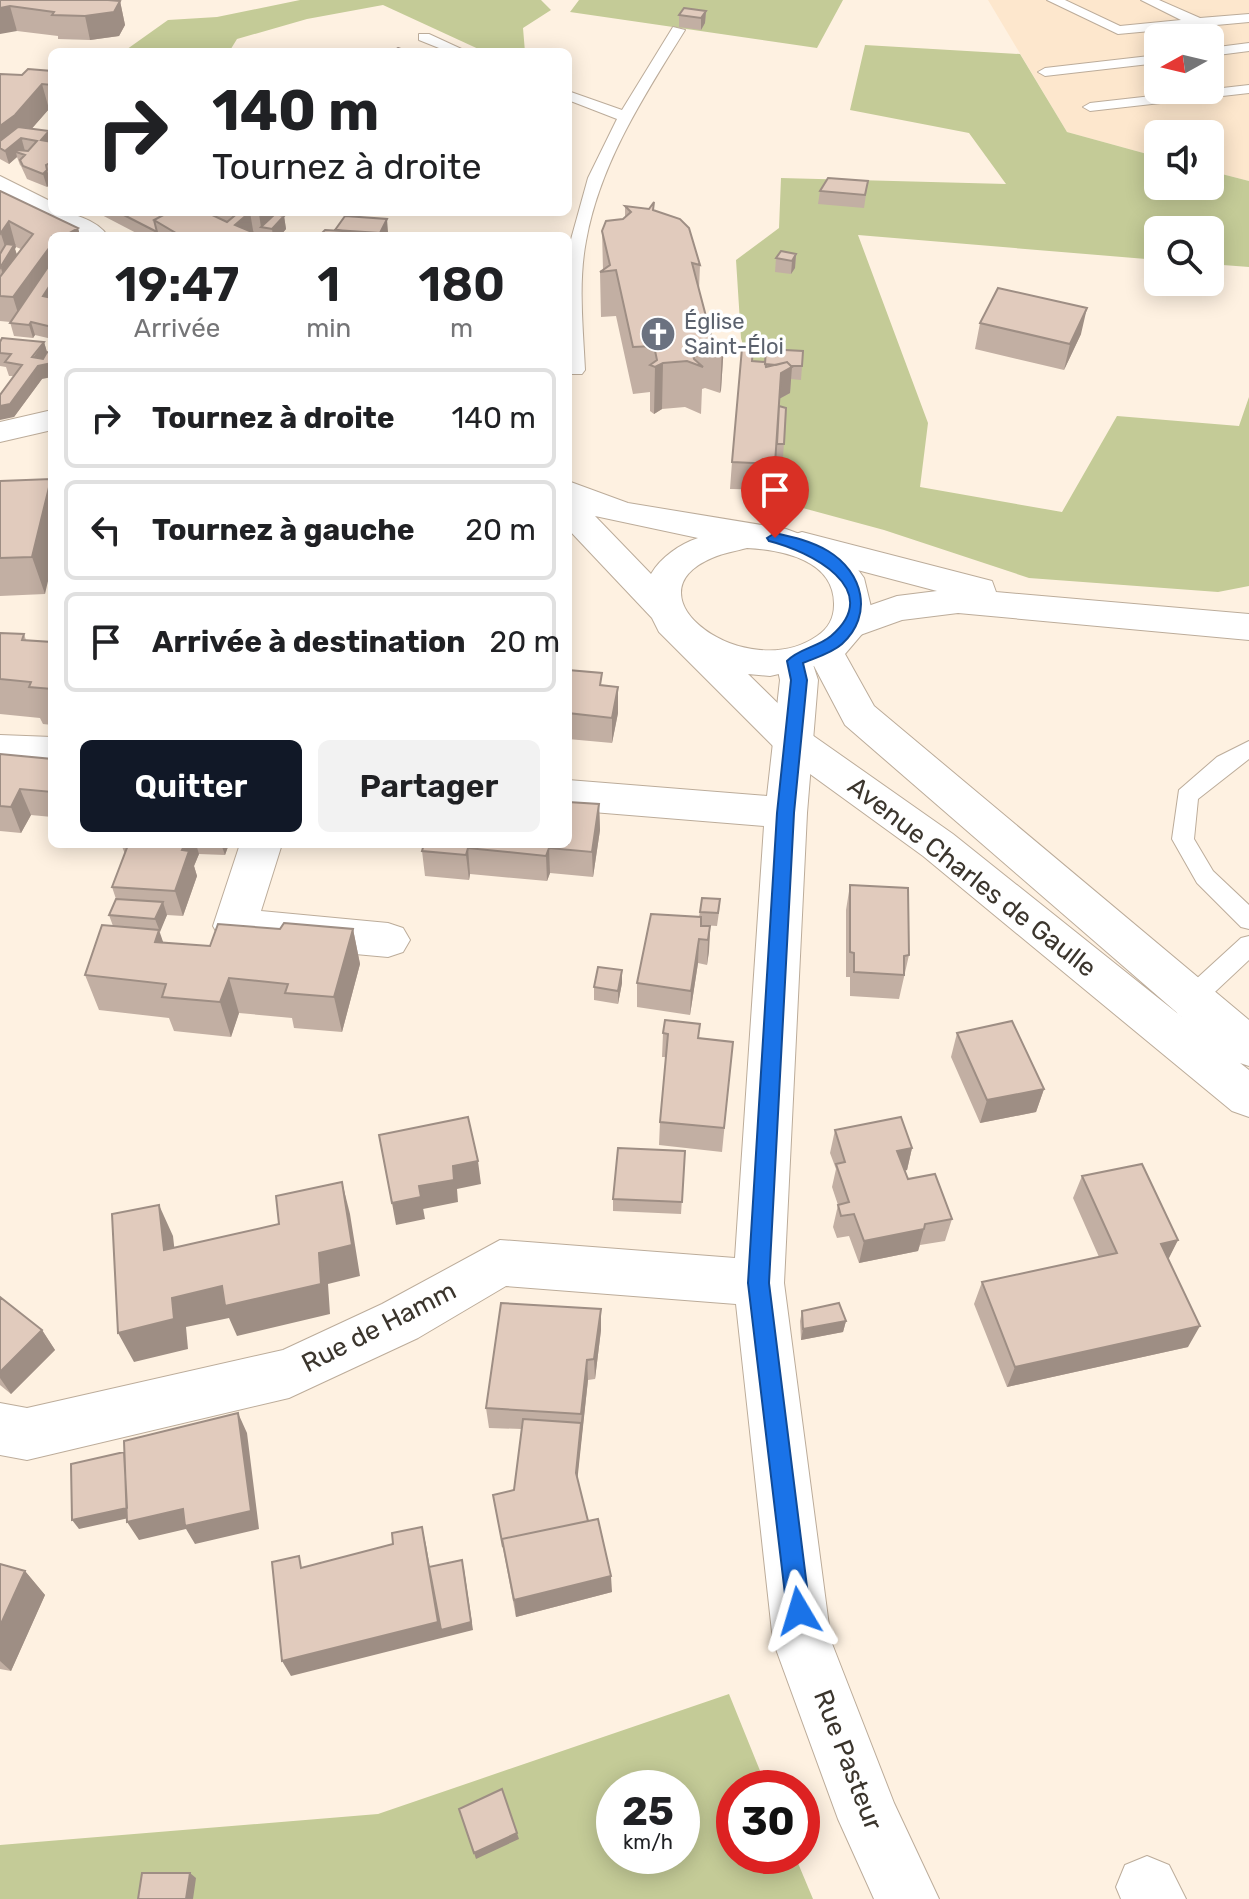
<!DOCTYPE html>
<html lang="fr">
<meta charset="utf-8">
<style>
:root{--surface:#fff;--page:#f2f2f2;--text:#202124;--muted:#757577;--line:#e0e0e0;--accent:#111827}
body{margin:0;font-family:Rubik,sans-serif;background:var(--page);color:var(--text);height:100vh;display:flex;flex-direction:column;font-size:30px;white-space:nowrap}
*{box-sizing:border-box;margin:0}
p{font-size:26px;color:var(--muted)}
.icon{flex:none;width:44px;height:44px;fill:none;stroke:currentColor;stroke-width:2;stroke-linecap:round;stroke-linejoin:round}
.map{position:relative;flex:1;overflow:hidden}
.details{position:absolute;left:48px;top:232px;width:524px;height:616px;display:flex;flex-direction:column;background:var(--surface);border-radius:12px;box-shadow:0 4px 20px #0003}
.details>*{flex:none}
.guide{position:absolute;left:48px;top:48px;width:524px;height:168px;border-radius:12px;box-shadow:0 4px 20px #0003;background:#fff;color:var(--text);overflow:hidden}
.needle{width:52px;rotate:262deg}
.buttons{position:absolute;left:1144px;top:24px;display:grid;gap:16px}
.buttons a{display:grid;place-items:center;width:80px;height:80px;border-radius:12px;background:var(--surface);box-shadow:0 4px 20px #0003;font-size:40px}
.speed{position:absolute;left:596px;top:1770px;display:flex;gap:16px;font-size:40px;font-weight:700;text-align:center}
.speed>*{display:grid;place-content:center;width:104px;height:104px;border-radius:50%;background:var(--surface);box-shadow:0 4px 20px #0003;line-height:1}
.speed small{font-size:20px;font-weight:400}
.speed .limit{border:12px solid #d22;background:#fff;color:#111}
.pin{position:absolute;display:grid;place-items:center;width:68px;height:68px;color:#fff;margin:-82px -34px;border-radius:50% 50% 50% 0;rotate:-45deg;box-shadow:0 0 8px #0007}
.pin .icon{rotate:45deg}
.me{position:absolute;width:88px;margin:-44px;rotate:353deg;stroke-linejoin:round;filter:drop-shadow(0 0 6px #0008)}
.turn{display:flex;align-items:center;gap:28px;height:168px;padding:0 32px;font-size:36px}
.turn .icon{width:104px;height:104px;stroke-width:2.5}
.turn b{display:block;font-size:56px;line-height:68px}
.eta{display:flex;justify-content:space-evenly;align-items:center;height:136px;text-align:center}
.eta b{font-size:48px;font-weight:600;line-height:56px}
.action{display:flex;gap:16px;margin-top:auto;padding:16px 32px}
.action a{flex:1;height:92px;border-radius:12px;background:var(--accent);color:#fff;font-size:32px;font-weight:600;line-height:92px;text-align:center}
.action a+a{background:var(--page);color:var(--text)}
ul{padding:0;list-style:none}
li{display:flex;align-items:center;gap:24px;height:100px;margin:0 16px 12px;padding:0 16px;border:4px solid var(--line);border-radius:12px}
li div{flex:1}
li b{display:block;font-size:30px}
li em{font-style:normal}
.map>svg:first-child{display:block}
.built{fill:#fde7cd;fill-rule:evenodd}
.green{fill:#c4cb97;fill-rule:evenodd}
.lines{fill:none;stroke-linecap:round;stroke-linejoin:round}
.service-casing{stroke:#bcac9a;stroke-width:2}
.minor-casing{stroke:#bcac9a;stroke-width:2}
.tertiary-casing{stroke:#bcac9a;stroke-width:2}
.service{fill:#fff;fill-rule:evenodd}
.minor{fill:#fff;fill-rule:evenodd}
.tertiary{fill:#fff;fill-rule:evenodd}
.wall{fill:#c2afa3;fill-rule:evenodd}
.shaded-wall{fill:#9e8e84}
.building{fill:#e1cbbd;stroke:#9e8e84;stroke-width:2}
.route{fill:#1a73e8;stroke:#114b97;stroke-width:2}
.labels{text-anchor:middle;dominant-baseline:central;stroke-width:7;stroke-linejoin:round;paint-order:stroke}
.far-worship-label{font-size:22px;fill:#5b616d;stroke:#fff;text-anchor:start}
.street-label{font-size:26px;fill:#3b352d;stroke:#fff}
</style>
<div class="map">
<svg width="1249" height="1899" viewBox="0 0 1249 1899">
<rect width="100%" height="100%" fill="#fef1e1"/>
<path class="built" d="M988 0H1249V181L1210 171V134H1158V157L1067 132ZM1158 38H1210V90H1158Z"/>
<path class="green" d="M300 0H541L551 10 523 28 525 52H485L383 5 307 19 237 39 229 52H123L168 20 217 17Z
M579 0H843L817 48 570 12Z
M865 45 1020 54 1067 132 1158 157V186H1210V171L1249 181V267L1210 264V230H1158V260L858 235 928 423 920 487 1062 512 1117 416 1239 426 1249 397V586L1218 592 1029 578 884 530 788 504 741 338 736 260 779 228 781 178 1006 184 969 133 850 110Z
M729 1694 767 1788H734V1856H795L813 1899H0V1845L378 1814ZM614 1788H682V1856H614Z"/>
<g class="lines">
<defs>
<path id="service" d="M1047 0H1065L1120 26 1181 20 1141 0H1159L1200 18 1249 14V22L1118 34Z
M673 27 685 30C644 96 600 163 586 241 578 283 583 327 585 370L582 374H568L570 243 588 178 617 119 568 100V91L622 110Z
M419 34H429L468 52H449L419 40Z
M1249 43V51L1210 56V48Z
M1158 55V63L1045 76 1038 72 1045 68Z
M1249 85V93L1090 111 1083 107 1090 103Z
M1249 741V759L1198 799 1194 839 1213 871 1249 905V929L1241 927 1197 883 1172 839 1179 790 1217 757Z
M1249 936V960L1201 1005 1196 1015 1187 1018 1178 1015 1175 1008 1183 991 1241 938Z"/>
<path id="minor" d="M802 532 992 581 996 592 1249 614V640L958 613 902 620 849 639 836 635 830 626 836 617 897 596 937 591 789 552 784 544 789 536Z
M795 648 809 652 818 680 807 813 784 1283 831 1641 894 1803 939 1899H874L838 1819 773 1641 736 1304 506 1286 418 1338 289 1398 27 1460 0 1455V1403L27 1408 283 1350 382 1304 500 1240 735 1258 764 826 568 810V780L767 796 780 680 776 661 781 652Z
M0 735 52 737V765L0 763Z
M240 844H282L261 911 388 923 403 928 410 940 403 952 388 957 235 943 220 938 213 926Z
M1147 1856 1169 1865 1186 1899H1121L1116 1887 1125 1865Z"/>
<path id="tertiary" d="M0 176 52 202V212C71 212 96 219 108 236H71L0 197Z
M52 410V430L0 442V422Z
M568 481 628 503 786 529 835 547 849 557 864 578 871 607 862 634 845 654 874 706 1249 1020V1066L1240 1063 1249 1070V1117L1232 1111 923 856 777 750 659 632 652 618 568 529ZM595 516 698 538C680 544 661 557 651 574ZM747 548C782 550 835 560 834 605 834 618 828 629 817 636 747 685 623 596 712 558 723 553 736 551 747 548ZM814 666 845 725 1182 1017 953 834 805 730 748 674 770 676Z"/>
</defs>
<use href="#service" class="service-casing"/>
<use href="#minor" class="minor-casing"/>
<use href="#tertiary" class="tertiary-casing"/>
<use href="#service" class="service"/>
<use href="#minor" class="minor"/>
<use href="#tertiary" class="tertiary"/>
</g>
<path class="wall" d="M0 0 120 1 125 25 119 36 90 40 58 39V36L17 31Z
M706 11 705 23 701 30 679 27V15Z
M52 71V109H49L31 129 49 131 52 142V187L51 183 47 187 27 179 21 166 20 165 17 157 9 164 0 159V74L22 75Z
M868 181 864 208 818 204 820 191Z
M0 191 78 228 80 236H52V339L35 335 33 338 14 336 10 322 0 321ZM16 247 21 249 17 255 15 249Z
M625 206 654 210 700 265 699 290 712 340 724 344 721 390 720 393 705 388 702 389 701 414 685 407 662 409 654 414 650 411V392L633 394 616 316 601 317 600 272 603 270 602 231 625 218Z
M96 212H275V214L284 216 286 229 280 236H142Z
M796 254 795 268 791 274 775 272 776 258Z
M980 323 1081 334 1064 370 975 349Z
M0 342H44L47 353 42 379 14 417V376H9L6 367 0 366Z
M752 361 802 366 801 380 791 379 790 393 779 399V406L786 408 783 458 776 457 773 490 730 489 732 462Z
M51 479 45 594 0 596V481Z
M0 633 24 634 26 640 52 642V725L43 724 40 718 0 714Z
M568 670 602 685 618 687V713L612 743 568 739Z
M0 754 52 759V817L31 815 21 833 0 831Z
M599 804 600 830 593 877 550 873 547 881 470 874 469 880 425 876 422 851 568 844Z
M121 844H229L225 855 199 854 194 866 197 876 183 916 167 915 159 932 163 943 210 946 280 929H353L360 964 342 1032 294 1028 292 1018 239 1013 231 1037 174 1031 169 1018 99 1010 85 975 113 926 109 915 116 899 112 887 125 854Z
M850 885 909 955 899 999 850 996V977H846V910Z
M702 898 720 899 719 912 717 926 701 925 710 926 709 951 707 965 698 963 690 1015 637 1007V983L699 917Z
M622 983 618 1004 594 1000V987Z
M663 1033 733 1042 722 1152 659 1145 660 1122 666 1057H662Z
M957 1033 1044 1089 1036 1112 980 1123 951 1057Z
M835 1130 912 1148 907 1170 904 1171 908 1179 952 1219 945 1241 920 1245 918 1251 859 1263 849 1236 837 1238 833 1227 838 1205 832 1187 836 1169 830 1153Z
M685 1151 681 1214 613 1211V1199Z
M1082 1176 1178 1240 1168 1259 1188 1347 1007 1387 974 1304 982 1282 1099 1257 1073 1198Z
M0 1297 42 1330 55 1350 11 1394 0 1385Z
M601 1309V1330L595 1379 588 1380 577 1478 588 1521 612 1592 516 1617 493 1495 514 1490 522 1429 489 1428 486 1408Z
M802 1311 846 1321 843 1332 801 1340 800 1321Z
M0 1564 25 1571 45 1595 11 1671 0 1669Z"/>
<path class="shaded-wall" d="M120 1 125 25 119 36 90 40 85 16Z
M10 6 17 31 0 34V8Z
M706 11 705 23 701 30V18Z
M42 84 49 109 22 140 25 151 16 152 17 157 9 164 5 151 0 148V126Z
M49 131 52 144 41 140Z
M47 170 51 183 47 187 43 174Z
M250 212 254 236H237L235 225Z
M262 212H275L277 224 284 216 286 229 280 236H273L272 229 261 227 259 214Z
M387 219 388 232 386 236H378Z
M9 221 16 247 15 249 18 258 5 281 1 268 8 256 1 234Z
M78 228 80 236H64Z
M52 244V279L21 323 13 297Z
M796 254 795 268 791 274 792 261Z
M52 282V301L43 296Z
M1087 308 1081 334 1064 370 1070 344Z
M31 322 35 335 33 338 29 325Z
M44 342 48 355 52 363V377L42 379 14 417 0 420V406Z
M724 344 721 390 720 393 722 347Z
M663 363 662 409 654 414 655 367Z
M792 367 790 393 779 399 781 373Z
M51 479 52 564 45 594 32 557Z
M618 687V713L612 743V718Z
M20 789 31 815 21 833 11 807Z
M599 804 600 830 593 877 592 852Z
M185 844H196L199 854 194 866 197 876 183 916 175 891 182 850Z
M221 844H229L225 855Z
M468 848 470 874 469 880 466 855Z
M549 848 550 873 547 881 546 856Z
M163 902 167 915 160 932 155 919Z
M710 926 709 951 707 965 708 940Z
M353 929 360 964 342 1032 334 997Z
M159 930 171 965 155 942Z
M699 939 698 963 690 1015 691 991Z
M622 970V983L618 1004V991Z
M229 978 239 1013 231 1037 220 1002Z
M1044 1089 1036 1112 980 1123 987 1100Z
M912 1148 907 1170 891 1174 897 1151Z
M478 1161 481 1184 457 1189 458 1202 423 1209 419 1186 453 1166Z
M342 1182 350 1214 360 1276 328 1284 330 1314 237 1336 229 1318 186 1327 188 1349 134 1362 118 1333 172 1298 319 1253Z
M421 1197 425 1219 396 1225 392 1203Z
M159 1205 173 1236 178 1281 164 1250Z
M924 1229 918 1251 859 1263 864 1241Z
M1178 1240 1167 1262 1161 1244Z
M601 1309V1330L595 1379 594 1359Z
M846 1321 843 1332 801 1340 803 1329Z
M1200 1326 1188 1347 1007 1387 1015 1367Z
M42 1330 55 1350 11 1394 0 1378V1372Z
M587 1360 588 1380 577 1483 576 1473Z
M238 1413 247 1433 259 1529 195 1544 186 1529 139 1540 127 1522Z
M135 1460 138 1516 79 1529 72 1520Z
M422 1527 426 1545 441 1630 464 1569 473 1630 291 1676 282 1661Z
M25 1571 45 1595 11 1671 0 1661V1626Z
M611 1576 612 1592 516 1617 514 1600Z
M517 1833 519 1839 476 1859 474 1853Z
M190 1873 196 1878 193 1899H186Z"/>
<path class="building" d="M0 0H108L120 1 114 12 85 16 52 15 54 12 10 6 0 8Z
M684 8 706 11 701 18 679 15Z
M398 48 409 52H391Z
M28 69 52 71V85L42 84 15 115 0 126V74L22 75Z
M18 127 49 131 41 140 52 142V162L46 165 47 170 43 174 23 166 20 160 25 155 16 152 17 150 28 151 37 141 21 138 5 151 0 148V141Z
M828 178 868 181 865 195 820 191Z
M0 191 78 228 64 236H52V244L13 297 0 296V277L33 234 9 221 0 234Z
M654 202 653 210 680 219 689 228 700 265 692 263 708 324 712 340 724 344 722 347 707 342 690 343 694 359 703 367 687 361 663 363 655 367 650 365 657 360 654 346 633 347 616 270 600 272 610 265 602 231 606 221 623 219 631 212 625 206 649 209Z
M118 212H169L154 220 157 232Z
M169 212H206L227 222 239 212H262L259 214 250 212 235 225 252 232 249 235 253 236H181L154 220Z
M275 214 284 216 272 229 261 227Z
M345 216 387 219 380 233 335 230Z
M325 230 394 234 393 236H319Z
M6 244 14 245 0 268V254Z
M781 251 796 254 792 261 776 258Z
M52 261V282L43 296 52 298V327L31 322 29 325 10 323Z
M998 288 1087 308 1070 344 980 323Z
M2 338 44 342 32 357 43 359 47 352 52 353V363L38 366 10 404 0 406V395L22 365 5 362 11 354 0 353V342Z
M742 348 753 349 752 361 765 362 766 367 787 362 792 367 781 373 775 464 732 462Z
M766 349 803 351 802 366H791L787 362 776 365 765 364Z
M779 406 786 408 784 444H777Z
M51 479 32 557 0 558V481Z
M0 633 24 634 22 640 52 642V689L29 687 31 682 0 679Z
M568 670 602 673 600 685 618 687 612 718 568 713Z
M0 754 52 759V792L20 789 11 807 0 806Z
M568 802 599 804 592 852 549 848 546 856 468 848 466 855 422 851 424 844H568Z
M121 844H185L182 850 189 851 175 891 112 887 128 845Z
M850 885 908 888 909 955 904 956V975L854 972V953L850 952Z
M702 898 720 899 718 913 700 912Z
M116 899 163 902 155 919 109 915Z
M651 914 701 917V926H710L708 940 699 939 691 991 637 983Z
M284 923 353 929 334 997 285 993 288 984 229 978 220 1002 162 997 166 984 85 975 102 925 159 930 155 942 210 946 218 924 280 929Z
M598 967 622 970 618 991 594 987Z
M665 1020 700 1024 698 1038 733 1042 724 1128 660 1122 668 1034 663 1033Z
M1012 1021 1044 1089 987 1100 957 1033Z
M468 1117 478 1161 453 1166 454 1180 419 1186 421 1197 392 1203 379 1135Z
M901 1117 912 1148 897 1151 908 1179 935 1174 952 1219 925 1224 924 1229 864 1241 854 1214 841 1216 838 1205 849 1202 836 1164 845 1162 835 1130Z
M618 1148 685 1151 682 1202 613 1199Z
M1142 1164 1178 1240 1161 1244 1200 1326 1015 1367 982 1282 1117 1253 1082 1176Z
M342 1182 352 1245 319 1253 321 1284 225 1306 222 1286 172 1298 174 1319 118 1333 112 1214 159 1205 164 1250 279 1224 276 1196Z
M0 1297 42 1330 0 1372Z
M501 1303 601 1309 594 1359 587 1360 581 1414 486 1408Z
M839 1303 846 1321 803 1329 802 1311Z
M238 1413 251 1511 185 1526 183 1509 127 1522 124 1441Z
M523 1419 581 1423 576 1473 588 1521 502 1539 503 1547 493 1495 514 1490Z
M124 1452 127 1508 72 1520 71 1464Z
M598 1519 611 1576 514 1600 502 1539Z
M422 1527 438 1622 282 1661 272 1562 299 1556 301 1568 393 1544 392 1533Z
M462 1560 471 1622 441 1630 429 1567Z
M0 1564 25 1571 0 1626Z
M502 1789 517 1833 474 1853 459 1809Z
M142 1873H190L186 1899H138Z"/>
<path class="route" d="M775 533C793 537 811 541 828 551 863 572 874 615 842 644 832 653 815 658 803 663L807 680 794 813 769 1283 810 1611 807 1619 799 1623 790 1619 787 1611 748 1283 777 813 791 680 787 661C798 649 818 647 831 636 886 589 809 551 769 541L767 538Z"/>
<defs>
<symbol id="church-disc" viewBox="-11 -11 22 22"><circle r="9.5" fill="#6b7280" stroke="#fff"/><path d="M-1.2-6h2.4v3.5h3.3v2.4h-3.3V6h-2.4V-.1h-3.3v-2.4h3.3Z" fill="#fff"/></symbol>
</defs>
<g fill-rule="evenodd">
<use href="#church-disc" x="638" y="314" width="40" height="40"/>
</g>
<g class="labels">
<g class="far-worship-label">
<text x="684" y="321">Église<tspan x="684" dy="25">Saint-Éloi</tspan></text>
</g>
<g class="street-label">
<text transform="translate(972 877) rotate(38)">Avenue Charles de Gaulle</text>
<text transform="translate(379 1327) rotate(-27)">Rue de Hamm</text>
<text transform="translate(848 1760) rotate(69)">Rue Pasteur</text>
</g>
</g>
</svg>
<div class="buttons">
<a><svg class="needle" viewBox="-14 -14 28 28"><path d="M0-13l5 13h-10z" fill="#e53935"/><path d="M0 13l5-13h-10z" fill="#757577"/></svg></a>
<a><svg class="icon" aria-label="sound" viewBox="0 0 24 24"><path d="M4 9h4l5-4v14l-5-4H4zM17 9q2 3 0 6"/></svg></a>
<a><svg class="icon" aria-label="search" viewBox="0 0 24 24"><circle cx="10" cy="10" r="6"/><path d="M15 15l6 6"/></svg></a>
</div>
<div class="speed"><div>25<small>km/h</small></div><div class="limit">30</div></div>
<div class="pin" style="left:775px;top:538px;background:#d93025"><svg class="icon" aria-label="arrive" viewBox="0 0 24 24"><path d="M6 21V4h12l-3 4 3 4H6"/></svg></div>
<svg class="me" style="left:799px;top:1611px" viewBox="-20 -20 40 40"><path d="M0-17L14 15 0 8-14 15z" fill="#1a73e8" stroke="#fff" stroke-width="4"/></svg>
<div class="guide">
<div class="turn"><svg class="icon" aria-label="right" viewBox="0 0 24 24"><path d="M7 20v-9h11M14 6l5 5-5 5"/></svg><div><b>140 m</b>Tournez à droite</div></div>
</div>
<section class="details">
<div class="eta">
<div><b>19:47</b><p>Arrivée</p></div>
<div><b>1</b><p>min</p></div>
<div><b>180</b><p>m</p></div>
</div>
<ul>
<li><svg class="icon" aria-label="right" viewBox="0 0 24 24"><path d="M7 20v-9h11M14 6l5 5-5 5"/></svg><div><b>Tournez à droite</b></div><em>140 m</em></li>
<li><svg class="icon" aria-label="left" viewBox="0 0 24 24"><path d="M17 20v-9H6M10 6l-5 5 5 5"/></svg><div><b>Tournez à gauche</b></div><em>20 m</em></li>
<li><svg class="icon" aria-label="arrive" viewBox="0 0 24 24"><path d="M6 21V4h12l-3 4 3 4H6"/></svg><div><b>Arrivée à destination</b></div><em>20 m</em></li>
</ul>
<div class="action"><a>Quitter</a><a>Partager</a></div>
</section>
</div>
